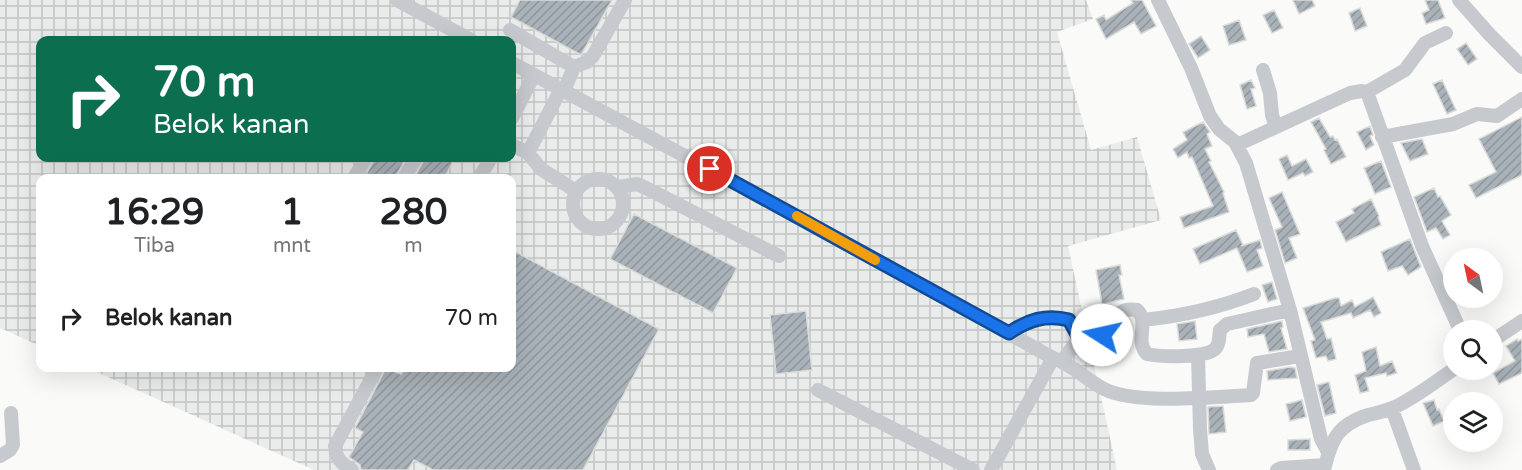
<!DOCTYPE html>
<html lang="id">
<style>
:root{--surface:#fff;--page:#f6f6f6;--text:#202124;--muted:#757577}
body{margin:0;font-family:"Varela Round",sans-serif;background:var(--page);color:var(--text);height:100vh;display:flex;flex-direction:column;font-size:22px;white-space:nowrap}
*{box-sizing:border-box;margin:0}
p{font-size:20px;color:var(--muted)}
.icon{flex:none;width:33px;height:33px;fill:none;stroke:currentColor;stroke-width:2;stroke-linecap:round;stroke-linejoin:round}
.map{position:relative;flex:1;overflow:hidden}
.details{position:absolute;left:36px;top:174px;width:480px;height:198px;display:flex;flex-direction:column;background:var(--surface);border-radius:12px;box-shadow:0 6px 24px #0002}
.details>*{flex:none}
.top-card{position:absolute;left:36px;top:36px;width:480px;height:126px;border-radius:12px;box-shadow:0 6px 24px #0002;background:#0b6e4f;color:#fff;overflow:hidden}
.needle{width:39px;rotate:327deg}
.fabs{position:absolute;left:1443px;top:248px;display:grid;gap:12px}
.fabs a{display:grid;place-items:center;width:60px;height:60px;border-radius:50%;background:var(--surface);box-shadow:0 6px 24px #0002;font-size:30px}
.pin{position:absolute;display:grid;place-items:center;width:51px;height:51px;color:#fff;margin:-26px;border:3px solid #fff;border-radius:50%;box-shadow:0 2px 6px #0007}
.me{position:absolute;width:66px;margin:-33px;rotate:280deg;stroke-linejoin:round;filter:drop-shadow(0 0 4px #0008)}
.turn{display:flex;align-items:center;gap:21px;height:126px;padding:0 18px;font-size:27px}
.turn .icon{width:78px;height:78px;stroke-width:2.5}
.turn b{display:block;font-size:42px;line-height:51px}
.eta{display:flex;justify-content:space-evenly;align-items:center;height:102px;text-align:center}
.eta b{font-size:36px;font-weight:700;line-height:42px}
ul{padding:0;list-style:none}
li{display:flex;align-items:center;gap:18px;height:84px;padding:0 18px}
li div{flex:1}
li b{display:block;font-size:22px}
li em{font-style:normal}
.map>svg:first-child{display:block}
.industrial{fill:url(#industrial-grid);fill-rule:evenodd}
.building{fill:url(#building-hatch);stroke:#dbdcda;stroke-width:1.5}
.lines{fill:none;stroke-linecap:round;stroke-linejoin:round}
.minor{stroke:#c6c9cd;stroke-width:14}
.route-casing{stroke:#114b97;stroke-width:15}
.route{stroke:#1a73e8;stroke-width:10}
.slow{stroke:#f59e0b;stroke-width:10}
</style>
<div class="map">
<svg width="1522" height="470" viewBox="0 0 1522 470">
<defs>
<pattern id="industrial-grid" width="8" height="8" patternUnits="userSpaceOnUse" patternTransform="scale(1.5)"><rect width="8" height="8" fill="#eaeceb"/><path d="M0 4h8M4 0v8" fill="none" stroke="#c2c4c4"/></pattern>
<pattern id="building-hatch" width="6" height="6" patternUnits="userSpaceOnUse" patternTransform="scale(1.5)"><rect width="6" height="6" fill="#a9b2b9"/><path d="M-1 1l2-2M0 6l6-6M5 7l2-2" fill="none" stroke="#8e969c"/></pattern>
</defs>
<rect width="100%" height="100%" fill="#fafaf8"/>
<path class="industrial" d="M0 0H1086L1093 19 1057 32 1091 150 1137 137 1161 220 1068 246 1117 470H314L88 368H512V178H40V346L0 328ZM40 40H512V158H40Z"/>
<path class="building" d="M520 0H612L581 55 511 17Z
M1131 0H1142L1156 26 1141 34 1134 22 1106 39 1096 19 1104 15 1106 20 1133 3Z
M1293 0H1312L1315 6 1299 14Z
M1425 0H1438L1445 18 1426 24 1422 13 1429 10Z
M1360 8 1367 26 1355 31 1349 13Z
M1274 10 1283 28 1272 33 1263 15Z
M1239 20 1246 40 1229 45 1223 26Z
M1201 36 1210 50 1198 58 1189 44Z
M1466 43 1477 59 1468 65 1457 49Z
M1251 80 1255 88 1251 89 1256 106 1247 109 1240 85Z
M1442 80 1456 110 1447 114 1433 84Z
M1522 117V175L1476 198 1469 185 1496 172 1479 139Z
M1319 118 1330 137 1333 136 1335 140 1337 139 1346 157 1331 164 1324 150 1326 149 1311 122Z
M1203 122 1210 132 1207 134 1212 146 1205 149 1211 161 1209 162 1224 192 1223 193 1229 212 1184 228 1180 217 1213 206 1192 157 1189 158 1187 152 1178 158 1173 149 1187 140 1183 132Z
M1370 126 1373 135 1370 136 1374 145 1366 150 1357 132Z
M1422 139 1428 154 1410 161 1401 143Z
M1287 155 1292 166 1306 159 1313 172 1305 176 1303 173 1288 180 1279 159Z
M375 158H406L395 178H364Z
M425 158H455L444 178H414Z
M1381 161 1391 187 1375 194 1364 168Z
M1434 188 1438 197 1440 196 1451 215 1442 221 1450 235 1443 239 1436 228 1427 232 1414 197Z
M1282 192 1300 234 1289 238 1297 258 1285 263 1275 230 1282 227 1269 198Z
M1371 199 1379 216 1378 217 1381 225 1346 242 1336 222 1354 213 1352 209Z
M634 214 737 268 713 313 610 259Z
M1236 230 1243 245 1241 246 1260 240 1262 248 1257 250 1263 266 1247 272 1237 248 1200 264 1193 249Z
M1410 239 1421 267 1408 275 1402 266 1388 271 1381 252Z
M512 250 659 329 583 470H433L414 460 408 470H361L360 465 349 457 363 432 355 428 386 368 401 374 405 368H512Z
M1120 265 1122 275H1119L1124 299 1102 304 1096 270Z
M1272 282 1277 299 1268 302 1262 285Z
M1373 297 1381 313 1374 317 1370 310 1353 318 1351 313 1321 322 1327 339 1331 338 1336 359 1328 361 1326 356 1316 358 1311 341 1315 340 1303 308 1335 298H1339L1341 306 1352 300 1355 307Z
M806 311 812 370 776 374 770 315Z
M1195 321 1197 339 1179 341 1177 324Z
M1282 321 1283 327 1281 328 1287 349 1269 352 1264 334 1248 337 1247 329Z
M1517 339 1518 341 1522 339V373L1499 384 1493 373 1515 361 1506 346Z
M1376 347 1380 366 1392 361 1397 373 1387 376 1386 373 1365 378 1369 391 1360 393 1355 375 1366 371 1362 352Z
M1290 367 1295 368 1297 378 1268 380 1267 371Z
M1329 382 1336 413 1325 416 1317 385Z
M1302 400 1306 417 1290 421 1286 404Z
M1434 400 1437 410 1439 409 1444 421 1433 426 1423 403Z
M1223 406 1226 432 1209 434 1208 407Z
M1310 439V450H1288V440Z"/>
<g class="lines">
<path class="minor" d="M397 0 471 40
M1158 0 1191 68 1210 116 1219 129 1235 142 1246 163 1290 310 1321 439 1328 452
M1459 0 1490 35 1522 67
M510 30 574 67
M512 63 772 203 1053 358C1072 364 1086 380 1104 389 1136 405 1214 397 1251 395L1253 393 1257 363 1300 356
M1263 70 1270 93 1272 115 1276 127
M564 91 574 67 587 62 593 56 625 0
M1367 92 1405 70 1425 43 1446 33
M512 118 534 75
M1382 137 1453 124 1477 114 1497 116 1522 99
M512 145 528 153 541 169 576 191
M1237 145 1350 93 1362 91 1367 92 1422 246 1460 330
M528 153 561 89
M354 178 366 158
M404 178 416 158
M479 178 491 158
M573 204a25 25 0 1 1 50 0a25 25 0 1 1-50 0Z
M618 187 637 184 644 187 779 256
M1143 320C1182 316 1218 308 1254 294
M1009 333C1028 320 1046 314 1069 320L1078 336 1075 344 1062 361
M1078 336C1086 336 1096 338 1103 335 1116 327 1112 306 1137 310 1150 322 1134 341 1147 354 1161 357 1205 358 1215 349 1220 344 1219 336 1220 330L1227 324 1290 310
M1492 341 1522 321
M1198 355 1200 429 1202 454 1209 470
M818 390 973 470
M1392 409 1414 470
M0 456 10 450 13 445 11 413
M352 470C342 464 336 459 335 446L377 368
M991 470 1053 358
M1277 470 1281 468 1325 465
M1324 470C1331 440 1337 425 1368 415 1377 413 1386 411 1395 407 1416 397 1435 382 1454 369"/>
</g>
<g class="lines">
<defs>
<path id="route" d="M710 169 1009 333C1028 320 1046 314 1069 320L1078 336 1102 335"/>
</defs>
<use href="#route" class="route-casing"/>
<use href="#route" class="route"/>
<path class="slow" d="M797 216 875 260"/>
</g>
</svg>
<div class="fabs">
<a><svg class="needle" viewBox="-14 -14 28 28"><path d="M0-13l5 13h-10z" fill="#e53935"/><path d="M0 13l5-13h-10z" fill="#757577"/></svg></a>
<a><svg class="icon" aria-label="search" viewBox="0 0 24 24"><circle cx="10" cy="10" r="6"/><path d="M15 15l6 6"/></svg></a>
<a><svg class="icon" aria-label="layers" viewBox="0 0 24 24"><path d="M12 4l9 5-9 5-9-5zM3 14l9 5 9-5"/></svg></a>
</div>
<div class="pin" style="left:710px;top:169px;background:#d93025"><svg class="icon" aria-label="arrive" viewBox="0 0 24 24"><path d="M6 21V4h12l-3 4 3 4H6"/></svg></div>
<svg class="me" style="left:1102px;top:335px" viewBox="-20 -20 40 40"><circle r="19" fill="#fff"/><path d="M0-13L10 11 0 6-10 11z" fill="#1a73e8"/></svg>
<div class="top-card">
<div class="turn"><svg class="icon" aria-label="right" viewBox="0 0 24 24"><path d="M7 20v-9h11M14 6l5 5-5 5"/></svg><div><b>70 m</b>Belok kanan</div></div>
</div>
<section class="details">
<div class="eta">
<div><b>16:29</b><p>Tiba</p></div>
<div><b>1</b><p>mnt</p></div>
<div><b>280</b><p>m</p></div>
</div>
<ul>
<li><svg class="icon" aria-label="right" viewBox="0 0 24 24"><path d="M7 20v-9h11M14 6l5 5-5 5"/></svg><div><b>Belok kanan</b></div><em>70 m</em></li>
</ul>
</section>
</div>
